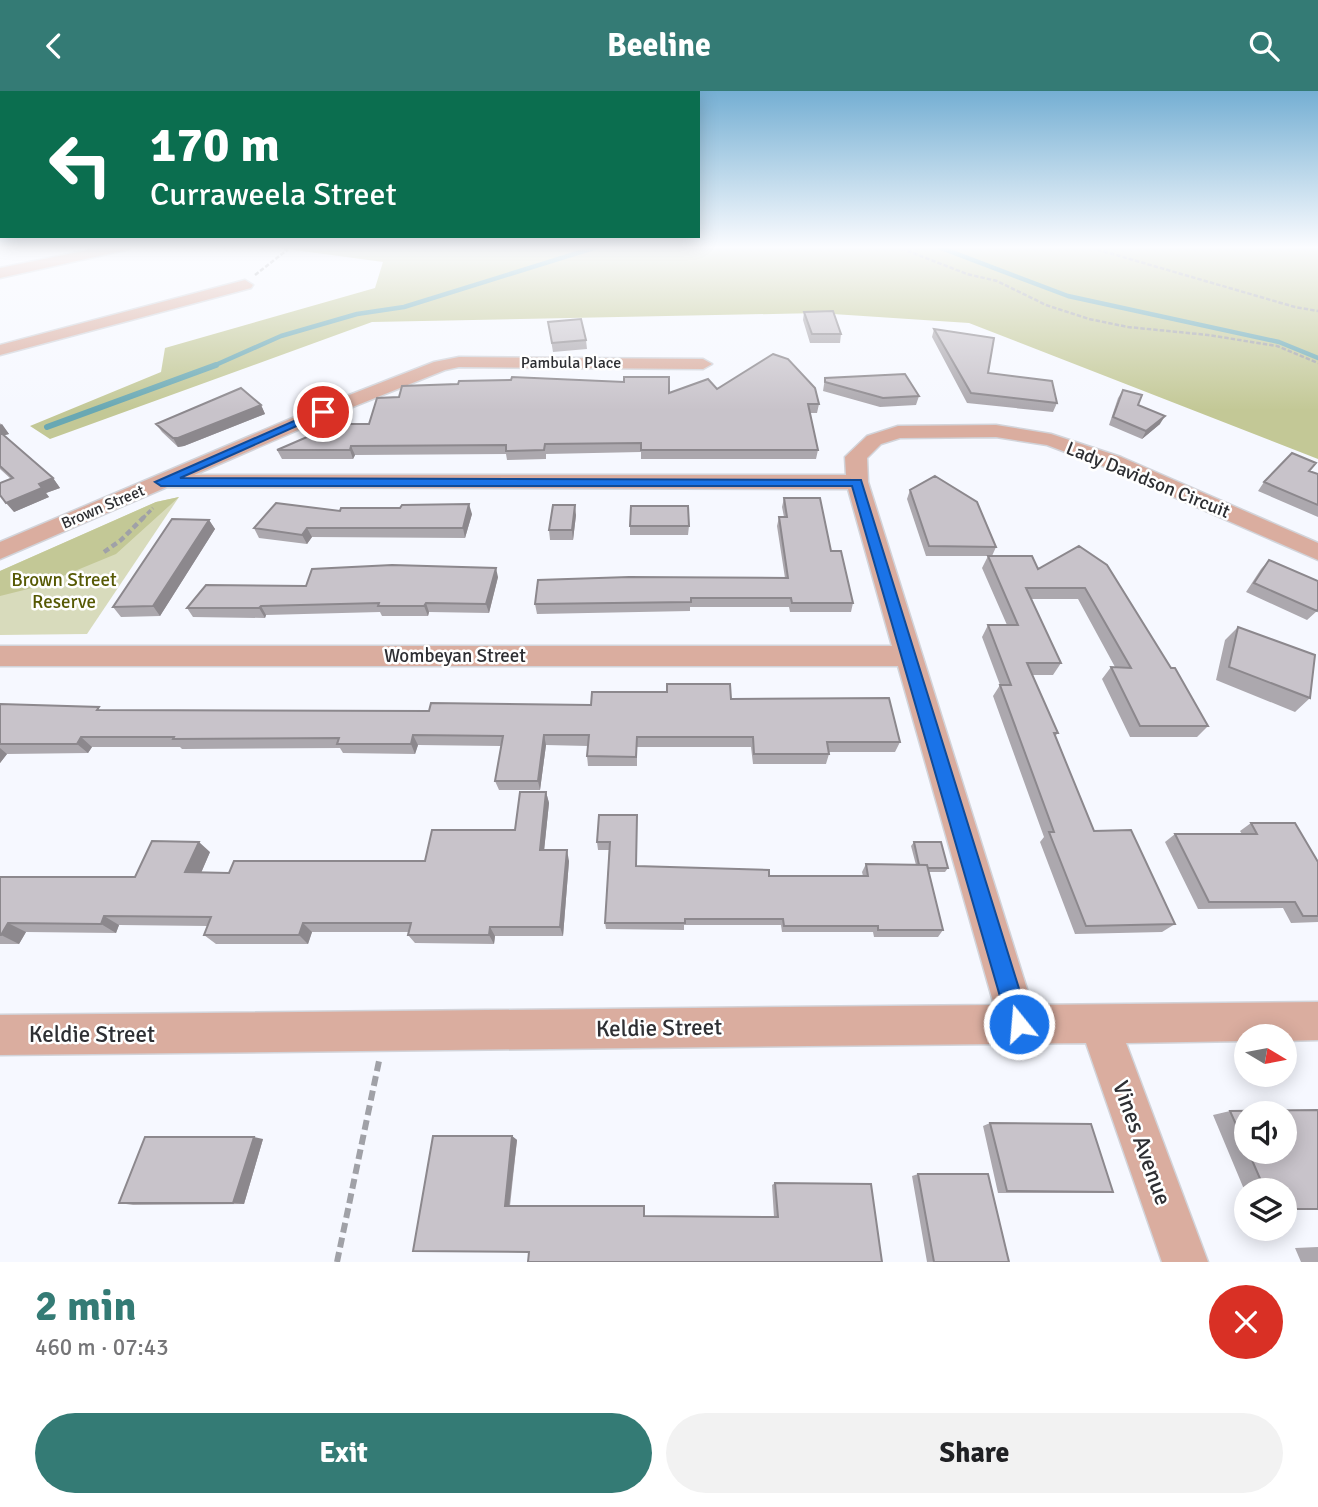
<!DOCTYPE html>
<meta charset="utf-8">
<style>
:root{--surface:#fff;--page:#f2f2f2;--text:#202124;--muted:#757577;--accent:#347b75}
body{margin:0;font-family:Signika,sans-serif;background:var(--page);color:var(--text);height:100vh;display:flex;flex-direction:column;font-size:26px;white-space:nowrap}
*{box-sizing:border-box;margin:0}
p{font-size:23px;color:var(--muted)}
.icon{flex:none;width:38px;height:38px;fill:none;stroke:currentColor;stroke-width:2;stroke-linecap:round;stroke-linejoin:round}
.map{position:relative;height:1171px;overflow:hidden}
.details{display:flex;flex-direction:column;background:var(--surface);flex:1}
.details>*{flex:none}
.hud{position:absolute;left:0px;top:0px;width:700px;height:147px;box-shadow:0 4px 18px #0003;background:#0b6e4f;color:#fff;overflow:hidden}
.needle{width:46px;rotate:100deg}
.tools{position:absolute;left:1234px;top:933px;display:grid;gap:14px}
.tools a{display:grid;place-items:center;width:63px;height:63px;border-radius:50%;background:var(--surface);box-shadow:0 4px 18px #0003;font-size:35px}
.pin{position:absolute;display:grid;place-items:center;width:60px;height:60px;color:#fff;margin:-30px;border:4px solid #fff;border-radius:50%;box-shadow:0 2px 7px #0007}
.me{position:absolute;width:77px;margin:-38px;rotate:343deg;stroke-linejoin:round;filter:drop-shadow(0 0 5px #0008)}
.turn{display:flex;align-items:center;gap:24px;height:147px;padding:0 35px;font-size:32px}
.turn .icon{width:91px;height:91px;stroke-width:2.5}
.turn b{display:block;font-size:49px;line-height:60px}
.round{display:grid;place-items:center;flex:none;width:74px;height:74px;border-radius:37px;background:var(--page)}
.headline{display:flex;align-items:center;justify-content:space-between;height:119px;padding:0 35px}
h1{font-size:42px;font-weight:800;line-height:52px;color:var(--accent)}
.primary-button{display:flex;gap:14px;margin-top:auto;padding:14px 35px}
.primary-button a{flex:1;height:80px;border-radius:42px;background:var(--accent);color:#fff;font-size:28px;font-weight:800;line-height:80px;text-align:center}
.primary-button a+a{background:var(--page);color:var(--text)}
header{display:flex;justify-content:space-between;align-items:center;height:91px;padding:0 35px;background:var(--accent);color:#fff;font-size:32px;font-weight:800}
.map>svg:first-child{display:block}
.green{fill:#d8dbbc}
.forest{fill:#c3c896}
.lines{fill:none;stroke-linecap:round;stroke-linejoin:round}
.stream-far1{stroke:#69a8b3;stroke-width:4.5}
.stream{stroke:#69a8b3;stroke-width:6}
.minor-casing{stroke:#d2d4da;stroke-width:3}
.path-far3{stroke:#a0a1a7;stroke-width:2.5;stroke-dasharray:4.5 2;stroke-linecap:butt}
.path-far2{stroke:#a0a1a7;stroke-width:3.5;stroke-dasharray:5 2.5;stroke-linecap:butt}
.path-far1{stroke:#a0a1a7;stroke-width:4.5;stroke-dasharray:6 3.5;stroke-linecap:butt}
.path{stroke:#a0a1a7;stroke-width:6;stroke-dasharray:10 5;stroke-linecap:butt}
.minor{fill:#daad9f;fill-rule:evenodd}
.wall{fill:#aca8ae;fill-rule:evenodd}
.shaded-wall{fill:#8c888d}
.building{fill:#c8c3ca;stroke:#8c888d;stroke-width:2}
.route{fill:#1a73e8;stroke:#114b97;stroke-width:2}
.labels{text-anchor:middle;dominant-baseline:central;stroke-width:5;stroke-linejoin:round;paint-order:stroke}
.far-street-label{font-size:16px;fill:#2e2f33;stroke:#fff}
.street-label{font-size:19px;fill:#2e2f33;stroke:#fff}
.park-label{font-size:19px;fill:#565904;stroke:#fff}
.near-street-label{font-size:23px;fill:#2e2f33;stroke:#fff}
</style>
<header><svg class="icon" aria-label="back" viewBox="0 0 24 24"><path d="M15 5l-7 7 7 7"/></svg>Beeline<svg class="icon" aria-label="search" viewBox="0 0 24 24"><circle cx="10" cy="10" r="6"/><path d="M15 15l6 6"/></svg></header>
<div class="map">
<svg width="1318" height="1171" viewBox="0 0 1318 1171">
<rect width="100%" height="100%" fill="#f6f8ff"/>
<path class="green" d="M179 406 87 543 0 544V480L156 411Z"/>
<path class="forest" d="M265 155H1318V368L969 232 818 222 372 231 50 348 30 335 161 281 165 257 375 197 383 171Z
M179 406 116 463 36 496 0 505V480L156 411Z"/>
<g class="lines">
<path class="stream-far1" d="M936 155 1068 205 1279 251 1318 267
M211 276 281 245 357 223 404 216 600 155"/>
<path class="stream" d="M47 336 216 274"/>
<defs>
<path id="minor" d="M108 155H133L126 159 0 187V177Z
M245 189 253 194 251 197 0 264V254Z
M459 266 703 268 712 273 703 278 459 276 445 279 330 325 194 384H846L845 366 867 345 898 335 996 334 1051 343 1121 366 1318 452V469L1105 376 1047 354 996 346 900 347 881 353 867 367 868 391 1032 914 1318 911V949L1284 950V945H1246V950L1126 952 1208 1171H1162L1086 952 0 964V924L994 914 898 575H0V555H892L848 398 167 396 0 468V451L316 317 434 271Z"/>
</defs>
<use href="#minor" class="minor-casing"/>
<path class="path-far3" d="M895 155 967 183 997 190 1046 214 1089 228 1128 236 1208 244 1277 255 1318 272
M1085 155 1295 216 1318 220
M255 184 287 159 280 155"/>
<path class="path-far2" d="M142 428 153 417"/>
<path class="path-far1" d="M104 461 121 449 144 426"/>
<path class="path" d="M337 1171 379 970"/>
<use href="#minor" class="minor"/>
</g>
<path class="wall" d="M804 221 841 243 840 252H810L803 229Z
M548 231 586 249 587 258 553 261Z
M934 238 988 282 1057 312 1053 321 967 312 932 246Z
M825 287 919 305 916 314 880 316 823 300Z
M717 298 819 313 817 322H810L818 359 816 368H641V361L546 363V368L507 369 506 363 355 364 353 368H282L277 359 369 333 669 302Z
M1123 299 1160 333 1142 348 1109 334 1118 307Z
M261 314 265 323 184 355 178 356 162 341 156 333Z
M0 332 9 343 4 344 53 387 60 397 46 402 49 406 14 421 11 388 0 378Z
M1310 380 1318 383V426L1258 400 1264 391Z
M910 399 996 456 992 465 1038 478 1079 455 1208 635 1197 646H1130L1102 588 1111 576H1115L1078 508H1031L1061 572 1053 584H1032L1058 642 1055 645 1094 740 1175 833 1162 841 1075 843 1040 751 1044 746 993 605 1000 594 982 546 988 534H1007L982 477 988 465H926L907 408Z
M784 407 831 460 853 512 851 521H790L789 516H690V520L537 523 535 513 785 487 777 435 779 426H784L782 416Z
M400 417 472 423 465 447 312 446 307 453 259 447 254 437 340 420Z
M576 424 573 449H550L549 439Z
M209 429 215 438 160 525 121 526 113 516Z
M630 435H689L688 444H630Z
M1269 469 1317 520 1307 529 1246 501 1261 478Z
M498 486 489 522 429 521 428 525H382L380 521 266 524 265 527 193 526 187 517 306 495Z
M1238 536 1310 607 1295 621 1216 589 1225 549Z
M731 608 900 651 895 661H829V663L826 673H753L751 656H637V675H588L587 665 588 655 546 654 540 699H499L495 690 501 655 418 654 415 663 343 662 340 657 182 658 180 656H92L88 662 7 663 0 672V613L103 619 429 620Z
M546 701 549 712 544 759 569 770 563 845H495L494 853 415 852 408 844 409 841H312L308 853H216L204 844 208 835 119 834 116 842 26 841 19 853H0V786H135L210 761 201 782H229L425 770 515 739Z
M637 724V775L769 785H863L862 781 866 773 916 774 911 755 914 751 948 777 945 781H929L943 839 938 846H874L873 841H782L781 834H684V839L606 838 605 832 609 759H598L597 751Z
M1251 732 1318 771V831L1291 832 1283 817 1198 818 1165 751 1175 743H1242L1240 740Z
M1318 1019V1119H1284V1099H1246V1103L1213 1024 1230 1020ZM1246 1022 1284 1060H1246Z
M990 1032 1113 1101 1102 1102H998L983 1035Z
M512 1045 517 1049 510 1115 644 1125 774 1126 772 1094 775 1092 882 1171 529 1161 413 1160Z
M263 1048 244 1113 133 1114 119 1112Z
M918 1083 1009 1171H927L912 1085Z
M1318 1156V1171H1301L1295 1157Z"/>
<path class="shaded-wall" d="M261 314 265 323 184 355 178 356 173 347Z
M1165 325 1160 333 1142 348 1146 340Z
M2 333 9 343 2 345 0 343V334Z
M351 355 355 364 353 368 350 359Z
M53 387 60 397 46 402 49 406 14 421 6 412 39 393Z
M469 413 472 423 465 447 463 437Z
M575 414 576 424 573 449 572 439Z
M209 429 215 438 160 525 153 515Z
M307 437 312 446 307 453 302 444Z
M496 477 498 486 489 522 486 513Z
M426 512 429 521 428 525 424 515Z
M261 515 266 524 265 527 259 517Z
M413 644 418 654 415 663 411 653Z
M544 644 546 654 540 699 538 690Z
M81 646 92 656 88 662 77 653Z
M0 657 7 663 0 672Z
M546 701 549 712 543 770 540 759Z
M199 751 210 761 197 791 185 781Z
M567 759 569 770 563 845 560 836Z
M104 825 119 834 116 842 101 833Z
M8 832 26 841 19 853 1 844Z
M303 832 312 841 308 853 299 844Z
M490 836 495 845 494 853 489 844Z
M512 1045 517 1049 509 1116 505 1115Z
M254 1046 263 1048 244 1113 233 1112Z"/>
<path class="building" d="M833 220 841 243H812L804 221Z
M581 228 586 249 552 252 548 231Z
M934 238 994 247 988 282 1052 290 1057 312 971 302Z
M773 263 788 268 815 297 819 313H808L818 359H641V352L545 353 544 359 506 360V354L351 355 350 359H277L321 340 324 333H369L377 307 399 306 402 295 458 293 459 290 511 289 512 286 624 291V286H669V302L708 288 717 298Z
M905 283 919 305 883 307 825 291V287Z
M241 297 261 314 178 347H173L156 333Z
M1123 299 1142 304 1138 314 1165 325 1146 340 1113 326Z
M0 341 53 387 39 393 42 397 6 412 0 404V392L13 387 0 375Z
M1292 362 1316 372 1309 380 1318 383V414L1264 391Z
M935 385 977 411 996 456 929 455 910 399Z
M784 407H820L831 460H841L853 512H792L791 507H691V511L535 513 538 489 629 486 788 487 779 426H787Z
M276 412 340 420 341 417H400L402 414 469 413 463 437H307L302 444 254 437Z
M553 414H575L572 439H549Z
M631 415H688L689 435H630Z
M172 428 209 429 153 515 113 516Z
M1079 455 1107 474 1171 577H1175L1208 635H1140L1111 576 1131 577 1085 497H1026L1061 572H1027L1058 642H1054L1094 740 1131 739 1175 833 1086 835 1049 741H1054L1000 594H1011L988 534H1018L988 465H1032L1038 478Z
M1269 469 1318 490V518L1317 520 1254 492Z
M392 474 496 477 486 513 426 512 424 515H378L379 512 261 515 259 517H187L206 494 306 495 312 478Z
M1238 536 1315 564 1310 607 1229 576Z
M667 593H730L731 608 889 607 900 651H827L829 663H754L753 646H637L636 666 587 665 589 644H544L538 690H495L503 645 413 644 411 653H337L339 647 173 648 174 646H81L77 653H0V613L99 616 97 619 429 620 431 612 591 614 592 601H667Z
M520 701H546L540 759H567L560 836H490L489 844H408L411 832H303L299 844H204L211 826 104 825 101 833 8 832 1 844H0V786H135L152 750 199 751 185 781 229 782 234 770H425L432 739H515Z
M599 724H637L636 775 769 779V785H868L866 773 927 774 943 839H878V835H784L783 828H685V832H605L610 751H597Z
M1251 732H1295L1318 771V825H1303L1295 811H1209L1175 743H1257Z
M914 751H941L948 777H928L927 774H919Z
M1318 1019V1118H1284V1099H1265L1248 1060H1284V1022H1246V1056L1230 1020Z
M990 1032 1091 1033 1113 1101 1007 1100Z
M433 1045H512L505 1115H644V1125L778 1126 775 1092 871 1093 882 1171H528L529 1161 413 1160Z
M145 1046H254L233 1112H119Z
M918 1083H988L1009 1171H934Z"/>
<linearGradient id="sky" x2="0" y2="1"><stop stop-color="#75afd3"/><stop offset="0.49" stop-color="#fbfcff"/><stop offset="1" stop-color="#fbfcff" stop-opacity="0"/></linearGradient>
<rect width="1318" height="319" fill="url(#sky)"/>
<path class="route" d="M319 319 328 321 180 387 861 389 1030 933 1027 941 1019 944 1011 941 1008 933 852 395H161L155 391Z"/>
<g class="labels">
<g class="far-street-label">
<text x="571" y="272">Pambula Place</text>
<text transform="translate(103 416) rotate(-23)">Brown Street</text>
</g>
<g class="street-label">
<text transform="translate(1148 389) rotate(22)">Lady Davidson Circuit</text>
<text x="455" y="565">Wombeyan Street</text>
</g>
<g class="park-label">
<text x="64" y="489">Brown Street<tspan x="64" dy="22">Reserve</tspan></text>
</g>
<g class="near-street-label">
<text transform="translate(659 937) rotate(-1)">Keldie Street</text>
<text x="92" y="943">Keldie Street</text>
<text transform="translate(1142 1052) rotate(70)">Vines Avenue</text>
</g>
</g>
</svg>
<div class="tools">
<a><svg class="needle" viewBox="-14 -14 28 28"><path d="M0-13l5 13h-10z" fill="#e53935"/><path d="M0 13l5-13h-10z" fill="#757577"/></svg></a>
<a><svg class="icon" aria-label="sound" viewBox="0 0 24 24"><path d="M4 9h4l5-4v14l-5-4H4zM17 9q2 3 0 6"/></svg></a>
<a><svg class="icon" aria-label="layers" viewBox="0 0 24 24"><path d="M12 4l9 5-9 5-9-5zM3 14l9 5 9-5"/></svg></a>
</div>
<div class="pin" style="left:323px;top:321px;background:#d93025"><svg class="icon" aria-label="arrive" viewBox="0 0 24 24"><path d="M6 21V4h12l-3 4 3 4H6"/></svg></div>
<svg class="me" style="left:1019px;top:933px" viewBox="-20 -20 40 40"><circle r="17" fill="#1a73e8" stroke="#fff" stroke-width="3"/><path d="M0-11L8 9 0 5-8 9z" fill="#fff"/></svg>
<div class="hud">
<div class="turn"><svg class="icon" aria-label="left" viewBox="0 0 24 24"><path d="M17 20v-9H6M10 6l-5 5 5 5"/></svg><div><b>170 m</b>Curraweela Street</div></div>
</div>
</div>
<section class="details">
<div class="headline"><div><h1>2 min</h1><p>460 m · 07:43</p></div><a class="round" style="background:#d93025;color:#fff"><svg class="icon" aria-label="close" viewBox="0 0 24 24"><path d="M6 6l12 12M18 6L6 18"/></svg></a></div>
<div class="primary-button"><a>Exit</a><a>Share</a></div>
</section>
